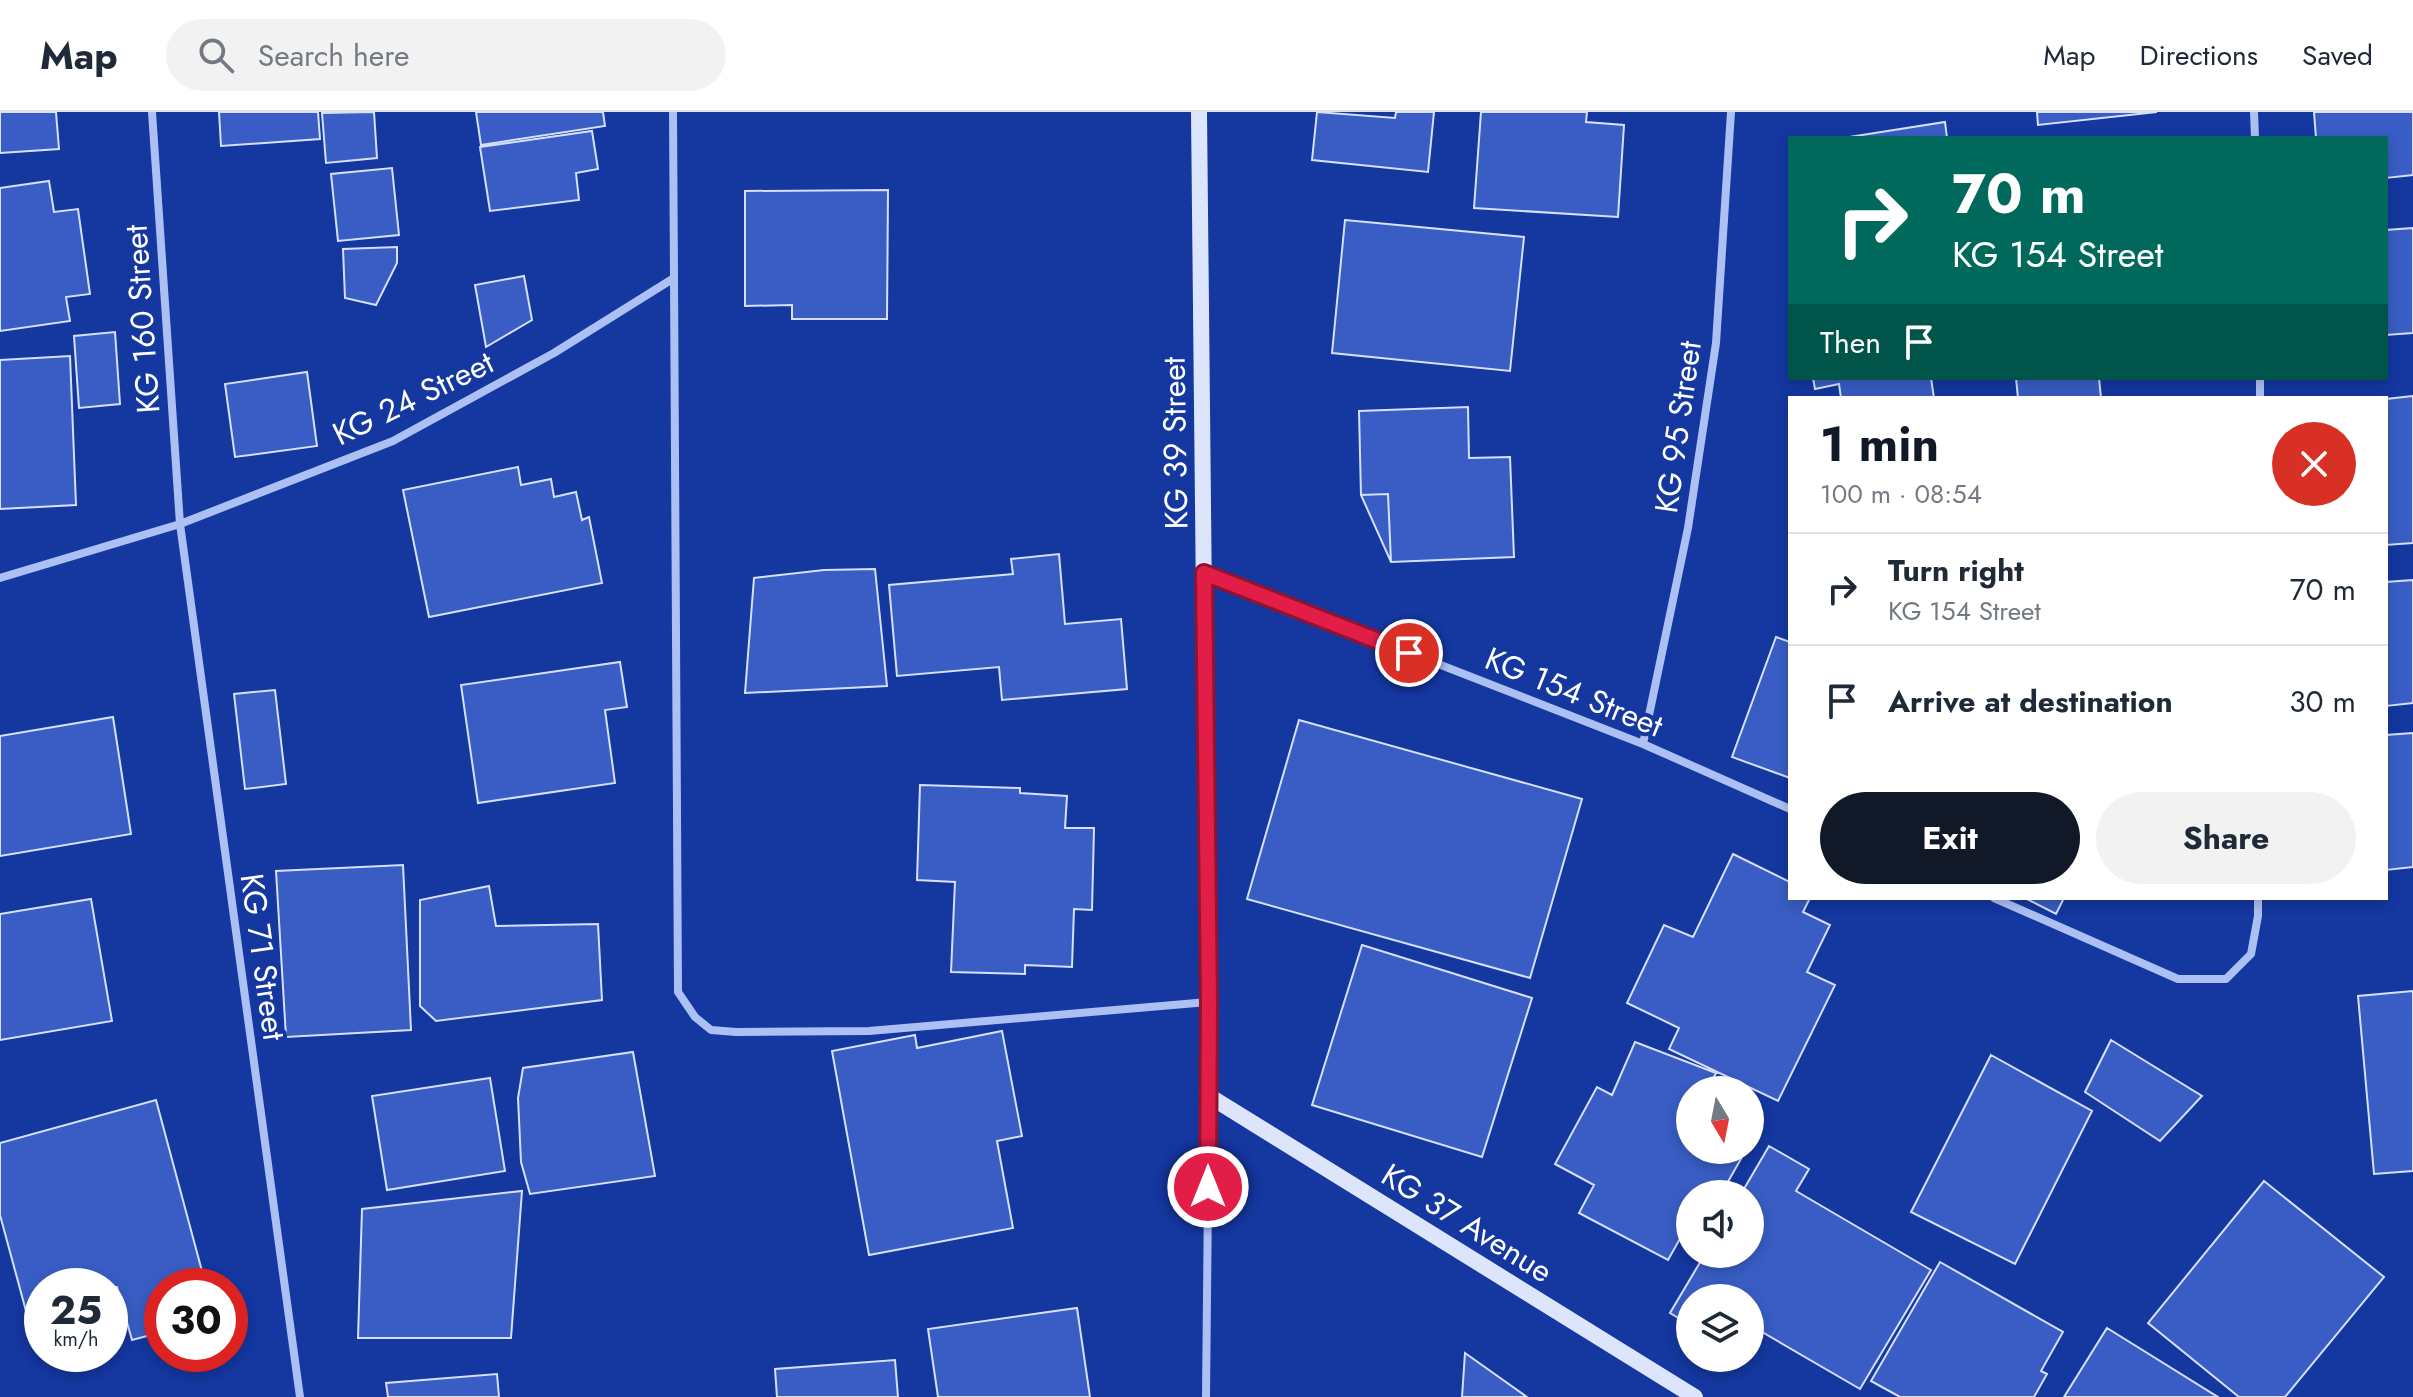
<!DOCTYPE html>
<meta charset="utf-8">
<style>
:root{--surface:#fff;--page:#f2f2f3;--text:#1f2937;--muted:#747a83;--line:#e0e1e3;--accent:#111827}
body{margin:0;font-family:Jost,sans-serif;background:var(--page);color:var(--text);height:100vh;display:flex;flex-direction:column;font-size:30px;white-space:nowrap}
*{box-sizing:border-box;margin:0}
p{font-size:26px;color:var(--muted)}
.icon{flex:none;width:44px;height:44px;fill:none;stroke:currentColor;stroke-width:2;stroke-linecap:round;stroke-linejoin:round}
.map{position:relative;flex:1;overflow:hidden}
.drawer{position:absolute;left:1788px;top:284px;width:600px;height:504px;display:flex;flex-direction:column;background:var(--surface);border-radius:0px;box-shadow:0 4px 12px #0003}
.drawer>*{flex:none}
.hud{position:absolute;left:1788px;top:24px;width:600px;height:244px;border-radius:0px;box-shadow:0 4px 12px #0003;background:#00695c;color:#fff;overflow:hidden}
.needle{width:52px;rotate:170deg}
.fabs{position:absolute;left:1676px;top:964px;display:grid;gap:16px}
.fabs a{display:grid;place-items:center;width:88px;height:88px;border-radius:50%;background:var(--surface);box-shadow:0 4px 12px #0003;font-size:40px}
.speed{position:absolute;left:24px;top:1156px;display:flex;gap:16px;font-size:40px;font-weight:700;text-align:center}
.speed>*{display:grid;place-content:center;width:104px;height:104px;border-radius:50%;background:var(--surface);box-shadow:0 4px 12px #0003;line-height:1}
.speed small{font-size:20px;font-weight:400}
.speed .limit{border:12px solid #d22;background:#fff;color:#111}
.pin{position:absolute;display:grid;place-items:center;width:68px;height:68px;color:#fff;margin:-34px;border:4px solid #fff;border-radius:50%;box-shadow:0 2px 8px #0007}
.me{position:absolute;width:88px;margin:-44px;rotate:0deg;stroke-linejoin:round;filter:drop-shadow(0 0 6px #0008)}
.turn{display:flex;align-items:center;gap:28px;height:168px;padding:0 32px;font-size:36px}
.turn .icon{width:104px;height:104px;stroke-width:2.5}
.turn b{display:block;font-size:56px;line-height:68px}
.then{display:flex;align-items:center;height:76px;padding:0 32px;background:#0003;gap:16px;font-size:30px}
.round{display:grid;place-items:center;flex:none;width:84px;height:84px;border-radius:42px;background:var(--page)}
.head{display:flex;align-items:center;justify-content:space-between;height:136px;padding:0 32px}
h1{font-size:48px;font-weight:700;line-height:60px;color:var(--accent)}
.cta{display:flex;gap:16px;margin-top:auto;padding:16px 32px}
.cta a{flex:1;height:92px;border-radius:48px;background:var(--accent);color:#fff;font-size:32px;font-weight:700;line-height:92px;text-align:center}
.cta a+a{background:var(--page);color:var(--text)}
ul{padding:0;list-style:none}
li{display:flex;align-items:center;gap:24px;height:112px;padding:0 32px;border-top:2px solid var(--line)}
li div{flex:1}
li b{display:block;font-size:30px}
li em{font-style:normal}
header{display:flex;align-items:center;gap:48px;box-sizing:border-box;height:112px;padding:0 40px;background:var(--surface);border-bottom:2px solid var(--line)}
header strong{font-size:38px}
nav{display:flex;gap:44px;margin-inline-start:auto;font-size:28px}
.search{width:560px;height:72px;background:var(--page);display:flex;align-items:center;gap:20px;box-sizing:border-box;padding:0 28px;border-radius:44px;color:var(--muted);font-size:30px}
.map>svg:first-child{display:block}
.building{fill:#395dc4;stroke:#d6e0fd;stroke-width:2}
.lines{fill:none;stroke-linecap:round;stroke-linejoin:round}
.street{stroke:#adc0f4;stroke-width:8}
.secondary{stroke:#dde5fd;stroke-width:16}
.route-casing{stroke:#92132f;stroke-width:20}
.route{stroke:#e11d48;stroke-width:14}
.labels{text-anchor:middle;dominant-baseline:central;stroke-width:8;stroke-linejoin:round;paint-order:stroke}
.street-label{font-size:32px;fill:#fff;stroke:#1437a0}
</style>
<header>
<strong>Map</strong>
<div class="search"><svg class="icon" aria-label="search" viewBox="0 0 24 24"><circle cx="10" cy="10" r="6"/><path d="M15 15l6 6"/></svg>Search here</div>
<nav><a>Map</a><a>Directions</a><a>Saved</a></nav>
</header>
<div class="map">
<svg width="2413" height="1285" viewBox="0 0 2413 1285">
<rect width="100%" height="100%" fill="#1437a0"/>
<path class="building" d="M0 0H56L59 37 0 41Z
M219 0H318L320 27 221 34Z
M374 0 377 46 326 51 322 1Z
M476 0H603L605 14 481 33Z
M1317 0 1395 6 1396 0H1434L1428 60 1312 48Z
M1481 0H1587L1586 10 1624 13 1618 105 1474 96Z
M2037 0H2157L2038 13Z
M2314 0H2413V63L2386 66V26H2316Z
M1945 10 1947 26H1843Z
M592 19 598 57 576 61 579 88 490 99 480 35Z
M392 56 399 123 338 129 331 62Z
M49 69 54 100 78 97 90 182 66 185 70 209 0 219V76Z
M888 78 887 207H792V193L745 194V79Z
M1345 108 1524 125 1510 259 1332 241Z
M2413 116V221L2386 223V118Z
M397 135V151L376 193 345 186 343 137Z
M524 164 532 208 486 235 475 173Z
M115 220 120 292 79 296 74 224Z
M70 244 76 393 0 397V248Z
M307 260 317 334 235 345 225 272Z
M1813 266H1931L1934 286H1841L1839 272 1815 277Z
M2016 266H2099L2101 286H2018Z
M2016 266H2099L2101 286H2018Z
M2413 284V431L2386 433V287Z
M1468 295 1469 346 1510 345 1514 445 1391 450 1388 382 1361 383 1359 299Z
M1468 295 1469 346 1510 345 1514 445 1391 450 1361 383 1359 299Z
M518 355 521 373 551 367 554 385 576 380 582 408 589 405 602 471 429 505 403 378Z
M1059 442 1065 512 1121 507 1127 577 1002 588 999 555 897 564 889 473 1013 462 1011 447Z
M875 457 887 574 745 581 754 466 824 458Z
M2413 468V591L2386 594V470Z
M1776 525 1790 530V666L1732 645Z
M1776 525 1790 530V666L1732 645Z
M620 550 627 595 605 598 615 671 478 691 461 573Z
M275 578 286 672 245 677 234 582Z
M113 605 131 722 0 744V624Z
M1299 608 1582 687 1530 866 1247 787Z
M2413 621V755L2386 758V623Z
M920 673 1020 676V681L1067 684 1065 716H1094L1092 798 1074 797 1072 855 1025 853V862L951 860 955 770 917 768Z
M1733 742 1790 770V786H1810L1803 800 1830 813 1807 860 1835 873 1778 989 1669 937 1679 916 1627 891 1664 813 1693 825Z
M403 753 411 918 286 925 276 759Z
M489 774 496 814 598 812 602 888 436 909 420 894V788Z
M2025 786H2064L2056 802Z
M91 787 112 909 0 928V802Z
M1362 833 1532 886 1482 1045 1312 993Z
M2413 879V1059L2374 1062 2358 884Z
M1002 919 1022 1024 997 1029 1013 1116 869 1143 832 939 915 923 917 936Z
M2111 928 2202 984 2160 1029 2085 980Z
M1635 930 1716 961 1713 967 1734 978H1690V1038H1746L1721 1082H1690V1109L1668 1148 1579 1101 1594 1073 1555 1052 1597 975 1612 983Z
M633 940 655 1064 530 1082 521 1050 518 986 523 956Z
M1991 943 2092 999 2015 1152 1911 1100Z
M490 966 505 1059 387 1078 372 984Z
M156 988 206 1174H162V1220L132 1228 117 1175 42 1174V1195L26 1199 0 1103V1031Z
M1769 1034 1809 1057 1796 1079 1931 1158 1860 1277 1750 1213V1186H1690V1213L1670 1201 1705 1142H1750V1082H1741Z
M2264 1069 2384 1165 2285 1285H2239L2148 1211Z
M522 1079 511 1226H358L362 1097Z
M1940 1150 2063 1220 2041 1259 2047 1262 2034 1285H1900L1871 1269Z
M1077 1196 1090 1285H938L928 1217Z
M2107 1216 2218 1285H2064Z
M1465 1241 1527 1285H1462Z
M895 1248 898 1285H777L775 1257Z
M497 1262 499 1285H388L386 1271Z"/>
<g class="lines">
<path class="street" d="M152 0 180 412 300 1285
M2254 0 2255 26
M674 166 678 880 695 905 711 918 736 920 869 919 1208 890
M2260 286V266
M1205 461 1643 632 1790 697
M0 466 180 412 393 329 554 241 674 166 673 0
M1643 632 1688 416 1716 231 1731 0
M1994 786 2178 867H2226L2251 842 2258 804V786
M1206 1285 1209 985"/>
<path class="secondary" d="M1199 0 1209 984 1695 1285"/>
</g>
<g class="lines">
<defs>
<path id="route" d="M1208 1075 1209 890 1204 461 1409 541"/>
</defs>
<use href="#route" class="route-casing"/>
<use href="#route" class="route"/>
</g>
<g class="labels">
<g class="street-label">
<text transform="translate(142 207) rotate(-94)">KG 160 Street</text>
<text transform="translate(413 286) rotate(-26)">KG 24 Street</text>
<text transform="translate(1678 315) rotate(-82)">KG 95 Street</text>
<text transform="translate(1175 331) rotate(-91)">KG 39 Street</text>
<text transform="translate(1574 580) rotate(22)">KG 154 Street</text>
<text transform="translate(263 845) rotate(82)">KG 71 Street</text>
<text transform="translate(1467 1111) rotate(32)">KG 37 Avenue</text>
</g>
</g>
</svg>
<div class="fabs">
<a><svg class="needle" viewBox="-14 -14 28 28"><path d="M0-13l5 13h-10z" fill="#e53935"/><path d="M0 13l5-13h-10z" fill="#747a83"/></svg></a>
<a><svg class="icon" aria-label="sound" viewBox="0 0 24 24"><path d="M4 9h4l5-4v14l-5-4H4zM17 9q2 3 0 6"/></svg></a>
<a><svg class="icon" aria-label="layers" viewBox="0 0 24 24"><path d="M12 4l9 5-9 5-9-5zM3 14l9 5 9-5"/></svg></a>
</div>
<div class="speed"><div>25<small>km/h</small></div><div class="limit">30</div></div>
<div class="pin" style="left:1409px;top:541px;background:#d93025"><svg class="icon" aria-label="arrive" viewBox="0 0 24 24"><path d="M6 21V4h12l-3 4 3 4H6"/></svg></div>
<svg class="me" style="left:1208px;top:1075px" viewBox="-20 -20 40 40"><circle r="17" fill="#e11d48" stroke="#fff" stroke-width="3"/><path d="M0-11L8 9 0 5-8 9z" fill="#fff"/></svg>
<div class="hud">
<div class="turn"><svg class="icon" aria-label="right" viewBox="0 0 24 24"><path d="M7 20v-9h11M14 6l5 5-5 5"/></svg><div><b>70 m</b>KG 154 Street</div></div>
<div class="then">Then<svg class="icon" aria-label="arrive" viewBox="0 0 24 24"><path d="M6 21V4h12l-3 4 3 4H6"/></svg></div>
</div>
<section class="drawer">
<div class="head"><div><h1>1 min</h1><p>100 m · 08:54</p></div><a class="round" style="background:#d93025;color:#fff"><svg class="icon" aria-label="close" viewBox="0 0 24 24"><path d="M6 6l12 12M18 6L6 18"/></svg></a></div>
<ul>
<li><svg class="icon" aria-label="right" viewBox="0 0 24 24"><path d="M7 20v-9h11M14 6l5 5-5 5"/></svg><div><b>Turn right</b><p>KG 154 Street</p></div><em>70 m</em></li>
<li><svg class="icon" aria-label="arrive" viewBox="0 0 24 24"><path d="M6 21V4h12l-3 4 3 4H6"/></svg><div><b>Arrive at destination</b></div><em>30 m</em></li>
</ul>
<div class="cta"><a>Exit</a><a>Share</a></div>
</section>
</div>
